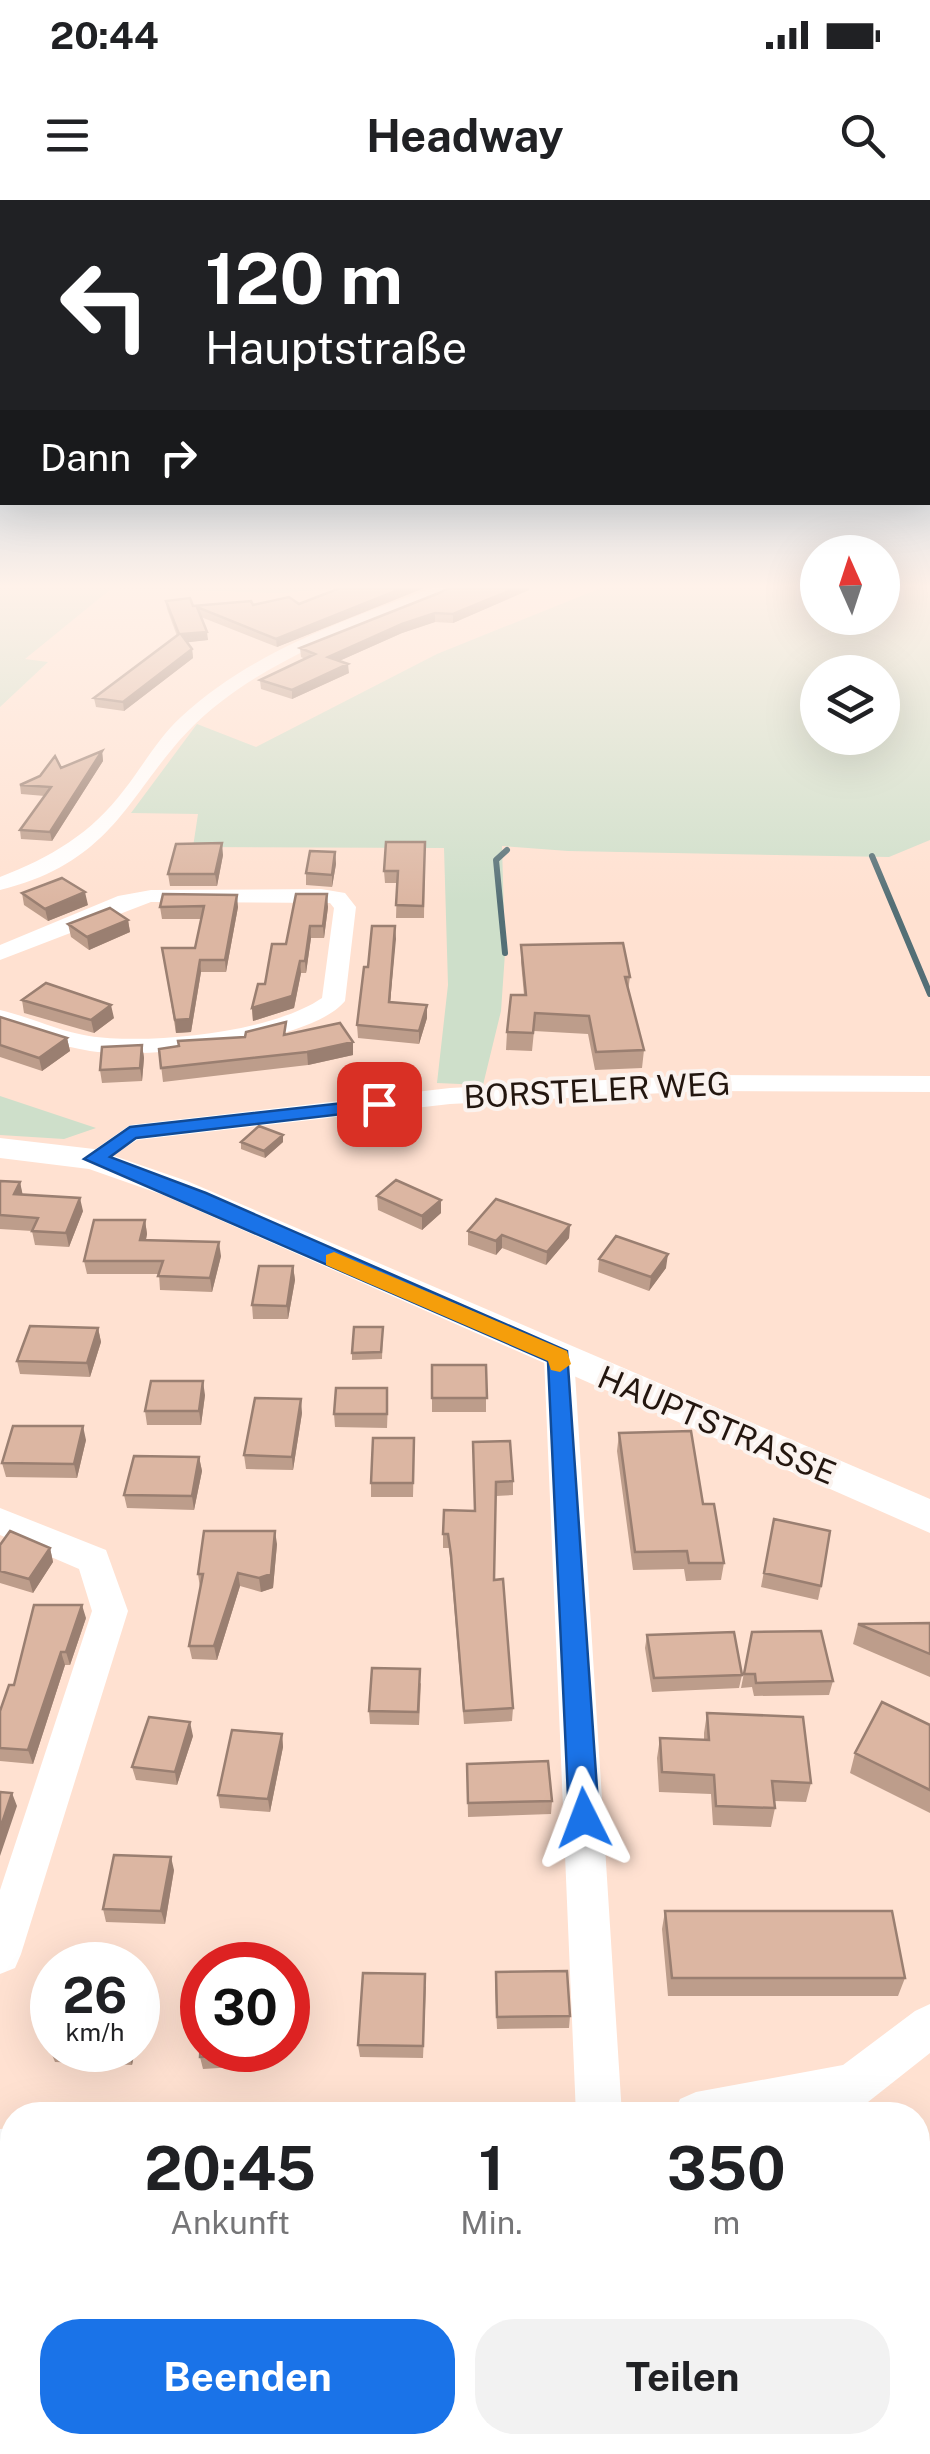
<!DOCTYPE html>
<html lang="de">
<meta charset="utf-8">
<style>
:root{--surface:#fff;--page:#f2f2f2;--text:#202124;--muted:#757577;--accent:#1a73e8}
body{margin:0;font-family:"Public Sans",sans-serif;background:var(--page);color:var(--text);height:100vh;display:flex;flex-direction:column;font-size:38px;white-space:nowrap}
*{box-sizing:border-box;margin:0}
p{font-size:32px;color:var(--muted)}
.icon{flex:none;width:55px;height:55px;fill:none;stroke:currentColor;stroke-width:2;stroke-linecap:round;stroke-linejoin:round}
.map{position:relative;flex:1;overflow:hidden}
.side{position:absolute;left:0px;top:1902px;width:930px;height:352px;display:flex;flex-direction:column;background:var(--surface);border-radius:40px 40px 0 0;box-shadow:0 10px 40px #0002}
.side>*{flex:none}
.guide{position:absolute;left:0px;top:0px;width:930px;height:305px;box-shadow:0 10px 40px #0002;background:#202124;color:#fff;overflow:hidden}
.needle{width:65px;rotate:357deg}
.controls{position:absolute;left:800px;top:335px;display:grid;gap:20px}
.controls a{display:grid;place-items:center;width:100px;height:100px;border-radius:50%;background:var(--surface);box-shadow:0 10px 40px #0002;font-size:50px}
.speed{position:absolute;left:30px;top:1742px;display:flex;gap:20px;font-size:50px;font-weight:700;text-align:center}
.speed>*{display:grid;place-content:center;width:130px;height:130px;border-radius:50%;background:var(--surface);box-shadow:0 10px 40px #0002;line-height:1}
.speed small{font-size:25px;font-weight:400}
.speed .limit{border:15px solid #d22;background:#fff;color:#111}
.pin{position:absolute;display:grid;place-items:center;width:85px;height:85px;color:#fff;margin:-42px;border-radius:20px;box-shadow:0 5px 15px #0006}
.me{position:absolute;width:110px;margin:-55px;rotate:357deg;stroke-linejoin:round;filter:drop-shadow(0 0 8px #0008)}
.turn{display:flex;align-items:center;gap:35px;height:210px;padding:0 40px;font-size:45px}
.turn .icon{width:130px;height:130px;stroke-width:2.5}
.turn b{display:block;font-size:70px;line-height:85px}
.then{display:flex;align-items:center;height:95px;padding:0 40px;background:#0003;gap:20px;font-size:38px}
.eta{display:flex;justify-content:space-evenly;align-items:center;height:170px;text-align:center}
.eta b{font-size:60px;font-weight:700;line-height:70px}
.action{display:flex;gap:20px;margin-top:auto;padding:20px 40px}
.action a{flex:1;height:115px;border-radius:40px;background:var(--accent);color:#fff;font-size:40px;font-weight:700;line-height:115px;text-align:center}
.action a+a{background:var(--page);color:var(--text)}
.status{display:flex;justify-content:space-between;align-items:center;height:70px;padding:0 50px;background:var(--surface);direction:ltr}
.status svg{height:28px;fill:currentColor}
header{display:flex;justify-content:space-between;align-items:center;height:130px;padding:0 40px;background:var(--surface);font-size:45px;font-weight:700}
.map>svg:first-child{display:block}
.green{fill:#cedfca;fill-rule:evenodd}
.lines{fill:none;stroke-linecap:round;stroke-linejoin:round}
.stream{stroke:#546f76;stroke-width:6}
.minor{fill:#fff;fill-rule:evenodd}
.major{fill:#fff;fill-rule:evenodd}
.wall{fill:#bd9d8b}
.shaded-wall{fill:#9a7f71}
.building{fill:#dcb6a2;stroke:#9a7f71;stroke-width:2.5}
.route{fill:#1a73e8;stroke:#114b97;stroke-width:2.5}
.slow{fill:#f59e0b}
.labels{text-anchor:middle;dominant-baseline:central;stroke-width:8;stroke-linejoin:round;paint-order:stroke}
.street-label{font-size:32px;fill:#23160f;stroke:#fbf3ef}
</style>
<div class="status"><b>20:44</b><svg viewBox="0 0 49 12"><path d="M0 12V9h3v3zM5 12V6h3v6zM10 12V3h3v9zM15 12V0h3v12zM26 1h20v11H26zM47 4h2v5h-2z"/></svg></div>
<header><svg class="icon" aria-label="menu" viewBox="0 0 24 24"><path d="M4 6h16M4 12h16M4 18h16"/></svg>Headway<svg class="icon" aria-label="search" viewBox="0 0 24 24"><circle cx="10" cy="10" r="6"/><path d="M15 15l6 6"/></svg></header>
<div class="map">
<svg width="930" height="2254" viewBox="0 0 930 2254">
<rect width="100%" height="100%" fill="#ffe1d1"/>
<path class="green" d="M0 388H338L283 393 112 388 25 459 48 462 0 507Z
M601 388H817L818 418H882L883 388H930V640L889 657 568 651 502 646 505 753 501 811 483 885 437 883 448 785 444 648 193 647 198 614 131 613 197 524 256 547 437 454ZM818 472H882V538H818Z
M0 896 96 928 64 939 0 935Z"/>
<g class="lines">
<path class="stream" d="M872 656 930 794
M505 753 496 660 507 650"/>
<path class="minor" d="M433 388H455C435 404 401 410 377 419 323 441 269 465 222 501 131 569 132 658 0 690V677C50 658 92 633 124 590 143 566 158 538 181 517 251 452 344 420 433 388Z
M321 689 345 693 356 707 345 801C309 845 144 859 90 851 59 846 29 835 0 825V810C30 817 58 831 89 836 149 845 271 833 322 798L334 708 330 703 151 702 0 760V745L118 696 151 690Z
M703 875 930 876V892L703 891 450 904 137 940 94 967 81 959 130 925 450 888Z
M559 1146 570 1149 574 1157 622 1915H576L544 1157 548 1149Z
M0 1308 106 1350 128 1411 21 1754 15 1768 0 1774V1690L92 1411 79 1369 0 1335Z
M930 1804V1853L868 1902 852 1908 817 1915H673L680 1899 696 1892 843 1865 915 1811Z
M12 1928V1974L0 1975V1929Z
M590 2242H642V2254H590Z"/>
<path class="major" d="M0 938 94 949 187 981 930 1299V1333L163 995 89 969 0 958Z"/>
</g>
<path class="wall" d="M340 388H424L277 447 201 417 208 440 187 442 192 449 193 458 124 511 96 507 94 498 177 436 167 409 166 401 193 406 299 404Z
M449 388H529V390L453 423 435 422 402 433 339 461 349 473 292 499 261 489 260 480 305 459 301 457 300 448 439 393Z
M102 551 103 561 52 641 21 639 20 630 45 596 21 594 20 585Z
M425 642 424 718H396L397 683H385L384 671Z
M335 652 336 664 332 687 306 685V673Z
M223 655 217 686H170L168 674Z
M22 693 88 705 48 721 24 705Z
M160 707H238L226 772H201L191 832 176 833 162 748H195L201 719H162Z
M328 707 324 738H311L306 773H301L294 808 253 821 252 808 286 744Z
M128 720 130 732 89 750 71 737 68 724Z
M395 726 390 802 427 805V818L419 844 358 838 357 825 368 767Z
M521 745 630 777 628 791 644 850 642 868 595 870 588 834 534 831 532 851 506 850 507 832 524 795 521 762Z
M22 800 114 818 94 833 24 813Z
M0 817 67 838 70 851 42 871 0 857Z
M287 834 353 855 308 865 163 882 159 849Z
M142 845 144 858 142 881 102 883 100 870Z
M241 942H283L265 958 241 949Z
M0 981 20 982 22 994 83 1011 69 1047 35 1045 32 1031 0 1029Z
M377 996 441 1013 422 1030 378 1010Z
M145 1020 147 1034 146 1040 221 1056 212 1092 160 1090 159 1074H87L84 1061Z
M570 1025 569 1038 546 1065 502 1048 496 1055 468 1045V1031Z
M599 1059 666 1068 649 1091 598 1072Z
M293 1066 295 1080 288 1119H253L252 1105Z
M383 1127 382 1159 352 1160V1153Z
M98 1128 101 1142 90 1177 20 1174 17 1161Z
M432 1165H486V1212H432Z
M205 1195 201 1225H147L145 1211Z
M388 1201 387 1228 335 1227 334 1214Z
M302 1213 293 1270 246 1269 244 1255Z
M619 1233 703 1304 724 1363 721 1380 686 1381 684 1369 633 1370 617 1251Z
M86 1240 77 1278 6 1277 2 1263Z
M473 1242 513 1281V1295L496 1296 494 1380 513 1508 512 1521 464 1524 451 1369 449 1348H443V1334L475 1311Z
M414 1252 413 1297H371V1283Z
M199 1257 202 1271 194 1310 127 1308 124 1295Z
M774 1319 821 1386 818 1400 761 1387Z
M277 1344 273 1388 261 1392 240 1386 217 1460 192 1459 189 1446 200 1388 198 1374Z
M0 1345 50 1348 53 1362 33 1393 0 1383Z
M86 1418 70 1465H65L33 1564 0 1561V1511L14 1485Z
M930 1423V1477L853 1444 858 1424Z
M752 1432 833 1481 829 1495 754 1496 752 1487 741 1488Z
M647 1435 742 1475 739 1488 652 1492 645 1448Z
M421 1483 419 1525 370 1524 369 1511Z
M707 1513 811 1583 806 1602 774 1601 775 1608 771 1627 713 1625 711 1594 659 1592 657 1558 660 1538 704 1540V1533Z
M930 1525V1613L850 1573 855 1553Z
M282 1534 283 1547 270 1612 220 1608 218 1595Z
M193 1536 177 1585 136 1580 132 1567Z
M467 1564 552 1601 551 1614 468 1617Z
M174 1670 165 1724 106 1722 103 1709Z
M665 1711 905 1778 898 1796H668L662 1729Z
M495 1784 570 1816 569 1828 497 1829Z
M426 1786 423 1858 360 1857 358 1845Z
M50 1850H135L132 1865 55 1862Z
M251 1850V1866L203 1869 200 1857Z
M930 2013V2235L918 2206V2017Z
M0 2046H12V2138H0Z"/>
<path class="shaded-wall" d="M403 388H424L277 447 276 439Z
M516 388H529V390L453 423V414Z
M435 413V422L402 433 328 466V457L402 424Z
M207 432 208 440 182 443 181 434Z
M192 449 193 458 124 511 123 502Z
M348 464 349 473 292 499V490Z
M102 551 103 561 52 641 50 632Z
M222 643 223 655 217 686 215 674Z
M335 652 336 664 332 687V675Z
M85 692 88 705 48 721 45 709Z
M327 694 328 707 324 738 323 726Z
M237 695 238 707 226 772 225 760Z
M128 720 130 732 89 750 87 737Z
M310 726 311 738 306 773 305 761Z
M395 726 396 739 389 814V802Z
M200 760 201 772 191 832 176 833 175 820Z
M300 761 301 773 294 808 253 821 252 808Z
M111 805 114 818 94 833 91 820Z
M427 805V818L419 844V831Z
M67 838 70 851 42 871 39 858Z
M353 842V855L308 865 307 852Z
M142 845 144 858 142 881 140 868Z
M283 935V942L265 958 264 951Z
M20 982 23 996 14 994Z
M80 998 83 1011 69 1047 66 1033Z
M441 1000V1013L422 1030V1016Z
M145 1020 147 1034 143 1053 140 1040Z
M570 1025 569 1038 546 1065 547 1052Z
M502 1035V1048L496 1055V1041Z
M219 1042 221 1056 212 1092 210 1078Z
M668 1054 666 1068 649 1091 651 1077Z
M293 1066 295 1080 288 1119 287 1106Z
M98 1128 101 1142 90 1177 87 1163Z
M203 1181 205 1195 201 1225 199 1211Z
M301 1199 302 1213 293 1270 292 1257Z
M83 1226 86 1240 77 1278 74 1264Z
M199 1257 202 1271 194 1310 192 1296Z
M275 1331 277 1344 273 1388 261 1392 259 1378Z
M50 1348 53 1362 33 1393 29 1379Z
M238 1373 240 1386 217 1460 214 1446Z
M82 1405 86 1418 70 1465 66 1452Z
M61 1452 65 1465 33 1564 28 1550Z
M190 1522 193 1536 177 1585 175 1572Z
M282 1534 283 1547 270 1612 268 1599Z
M12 1593 17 1606 0 1656V1629Z
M171 1657 174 1670 165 1724 161 1711Z
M143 1771 147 1783 138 1834V1802Z
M129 1850H135L132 1865 128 1853Z"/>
<path class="building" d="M340 388H403L276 439 197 407 207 432 181 434 192 449 123 502 94 498 179 434 166 401 190 398 193 406 251 401 253 405 289 397 299 404Z
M449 388H516L453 414 435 413 402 424 328 457 348 464 292 490 260 480 315 454 300 448 439 393Z
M102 551 50 632 20 630 51 587 20 585 40 576 55 556 61 568Z
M386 642H425L423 706 396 705 398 671H384Z
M222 643 215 674H168L176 644Z
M310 651 335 652 332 675 306 673Z
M62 678 85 692 45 709 22 693Z
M163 694 237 695 225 760H200L190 819 175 820 162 748H195L204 706 160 707Z
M296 694H327L323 726H310L305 761H300L292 796 252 808 258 784H265L272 744H286Z
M110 708 128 720 87 737 68 724Z
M372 726H395L389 802 427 805 419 831 357 825 364 767H368Z
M623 743 630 777H625L644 850 596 852 589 816 535 813 533 833 507 832 511 795H526L521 745Z
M46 783 111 805 91 820 22 800Z
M0 817 67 838 39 858 0 845Z
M286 822 284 835 340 823 353 842 307 852 161 868 159 849 179 846 178 841 245 837 246 832Z
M142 845 140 868 100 870 102 847Z
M259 926 283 935 264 951 241 942Z
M396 980 441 1000 422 1016 377 996Z
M0 981 20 982 14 994 80 998 66 1033 32 1031 38 1018 0 1015Z
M496 999 570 1025 547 1052 502 1035 496 1041 468 1031Z
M94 1020H145L140 1040 219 1042 210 1078 158 1076 163 1061H84Z
M616 1036 668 1054 651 1077 599 1059Z
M259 1066H293L287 1106 252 1105Z
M30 1126 98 1128 87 1163 17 1161Z
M354 1127H383L381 1152 352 1153Z
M432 1165H486L487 1198H432Z
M151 1181H203L199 1211H145Z
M336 1188H387V1214H334Z
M255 1198 301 1199 292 1257 244 1255Z
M13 1226H83L74 1264 2 1263Z
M691 1231 703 1304H714L724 1363H689L687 1351 635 1352 619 1233Z
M373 1238H414L413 1283H371Z
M510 1241 513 1281 496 1282 494 1380 503 1379 513 1508 464 1511 451 1355 448 1334H443L444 1310 475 1311 473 1242Z
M134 1256 199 1257 192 1296 124 1295Z
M774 1319 830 1331 821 1386 764 1373Z
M10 1331 50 1348 29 1379 0 1371V1345Z
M204 1331H275L271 1374 259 1378 238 1373 214 1446H189L203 1374H198Z
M34 1405H82L66 1452H61L28 1550 0 1548V1511L9 1485H14Z
M930 1423V1454L858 1424Z
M821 1431 833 1481 756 1483 755 1474H744L752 1432Z
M734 1432 742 1475 654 1478 647 1435Z
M372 1468 420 1469 418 1512 369 1511Z
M882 1502 930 1525V1590L855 1553Z
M707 1513 803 1517 811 1583 772 1581 775 1608 716 1606 714 1575 662 1572 660 1538 709 1540Z
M149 1517 190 1522 175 1572 132 1567Z
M232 1530 282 1534 268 1599 218 1595Z
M548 1561 552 1601 468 1603 467 1564Z
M0 1592 12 1593 0 1629Z
M114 1655 171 1657 161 1711 103 1709Z
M665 1711H892L905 1778H672Z
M138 1771H143L138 1802Z
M567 1771 570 1816 497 1817 496 1772Z
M363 1773 425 1774 423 1846 358 1845Z
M202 1820V1850H248V1855L200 1857Z
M52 1838V1850H129L128 1853 50 1850Z
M930 2013V2192L918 2163V2017Z
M0 2046H12V2128H0Z"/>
<linearGradient id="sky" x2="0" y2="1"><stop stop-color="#75a8cc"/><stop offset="0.55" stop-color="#fff2ea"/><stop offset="1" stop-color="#fff2ea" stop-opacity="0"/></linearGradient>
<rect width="930" height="703" fill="url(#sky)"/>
<path class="route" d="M379 899 386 900V909L136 938 110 957 206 993 567 1151 599 1618 594 1628 584 1632 573 1628 569 1618 548 1161 84 959 130 927Z"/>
<path class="slow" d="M334 1052 567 1151 571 1164 560 1172 551 1170 548 1161 326 1065V1055Z"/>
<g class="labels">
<g class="street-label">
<text transform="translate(597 890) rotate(-3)">BORSTELER WEG</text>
<text transform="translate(717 1225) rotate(23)">HAUPTSTRASSE</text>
</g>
</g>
</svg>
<div class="controls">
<a><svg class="needle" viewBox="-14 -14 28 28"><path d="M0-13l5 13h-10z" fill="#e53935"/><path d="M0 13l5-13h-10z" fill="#757577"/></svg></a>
<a><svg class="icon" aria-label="layers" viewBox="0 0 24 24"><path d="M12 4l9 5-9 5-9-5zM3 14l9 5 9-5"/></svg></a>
</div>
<div class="speed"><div>26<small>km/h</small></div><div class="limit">30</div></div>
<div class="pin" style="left:379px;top:904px;background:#d93025"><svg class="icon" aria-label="arrive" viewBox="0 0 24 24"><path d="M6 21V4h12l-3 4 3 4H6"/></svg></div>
<svg class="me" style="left:584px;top:1618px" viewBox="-20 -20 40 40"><path d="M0-17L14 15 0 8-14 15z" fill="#1a73e8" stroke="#fff" stroke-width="4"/></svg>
<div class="guide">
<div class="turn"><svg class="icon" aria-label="left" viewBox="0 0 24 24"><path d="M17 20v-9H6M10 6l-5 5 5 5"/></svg><div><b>120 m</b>Hauptstraße</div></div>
<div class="then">Dann<svg class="icon" aria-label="right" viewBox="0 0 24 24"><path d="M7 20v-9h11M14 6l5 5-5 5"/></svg></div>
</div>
<section class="side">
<div class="eta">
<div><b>20:45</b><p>Ankunft</p></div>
<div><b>1</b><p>Min.</p></div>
<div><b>350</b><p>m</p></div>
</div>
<div class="action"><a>Beenden</a><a>Teilen</a></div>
</section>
</div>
